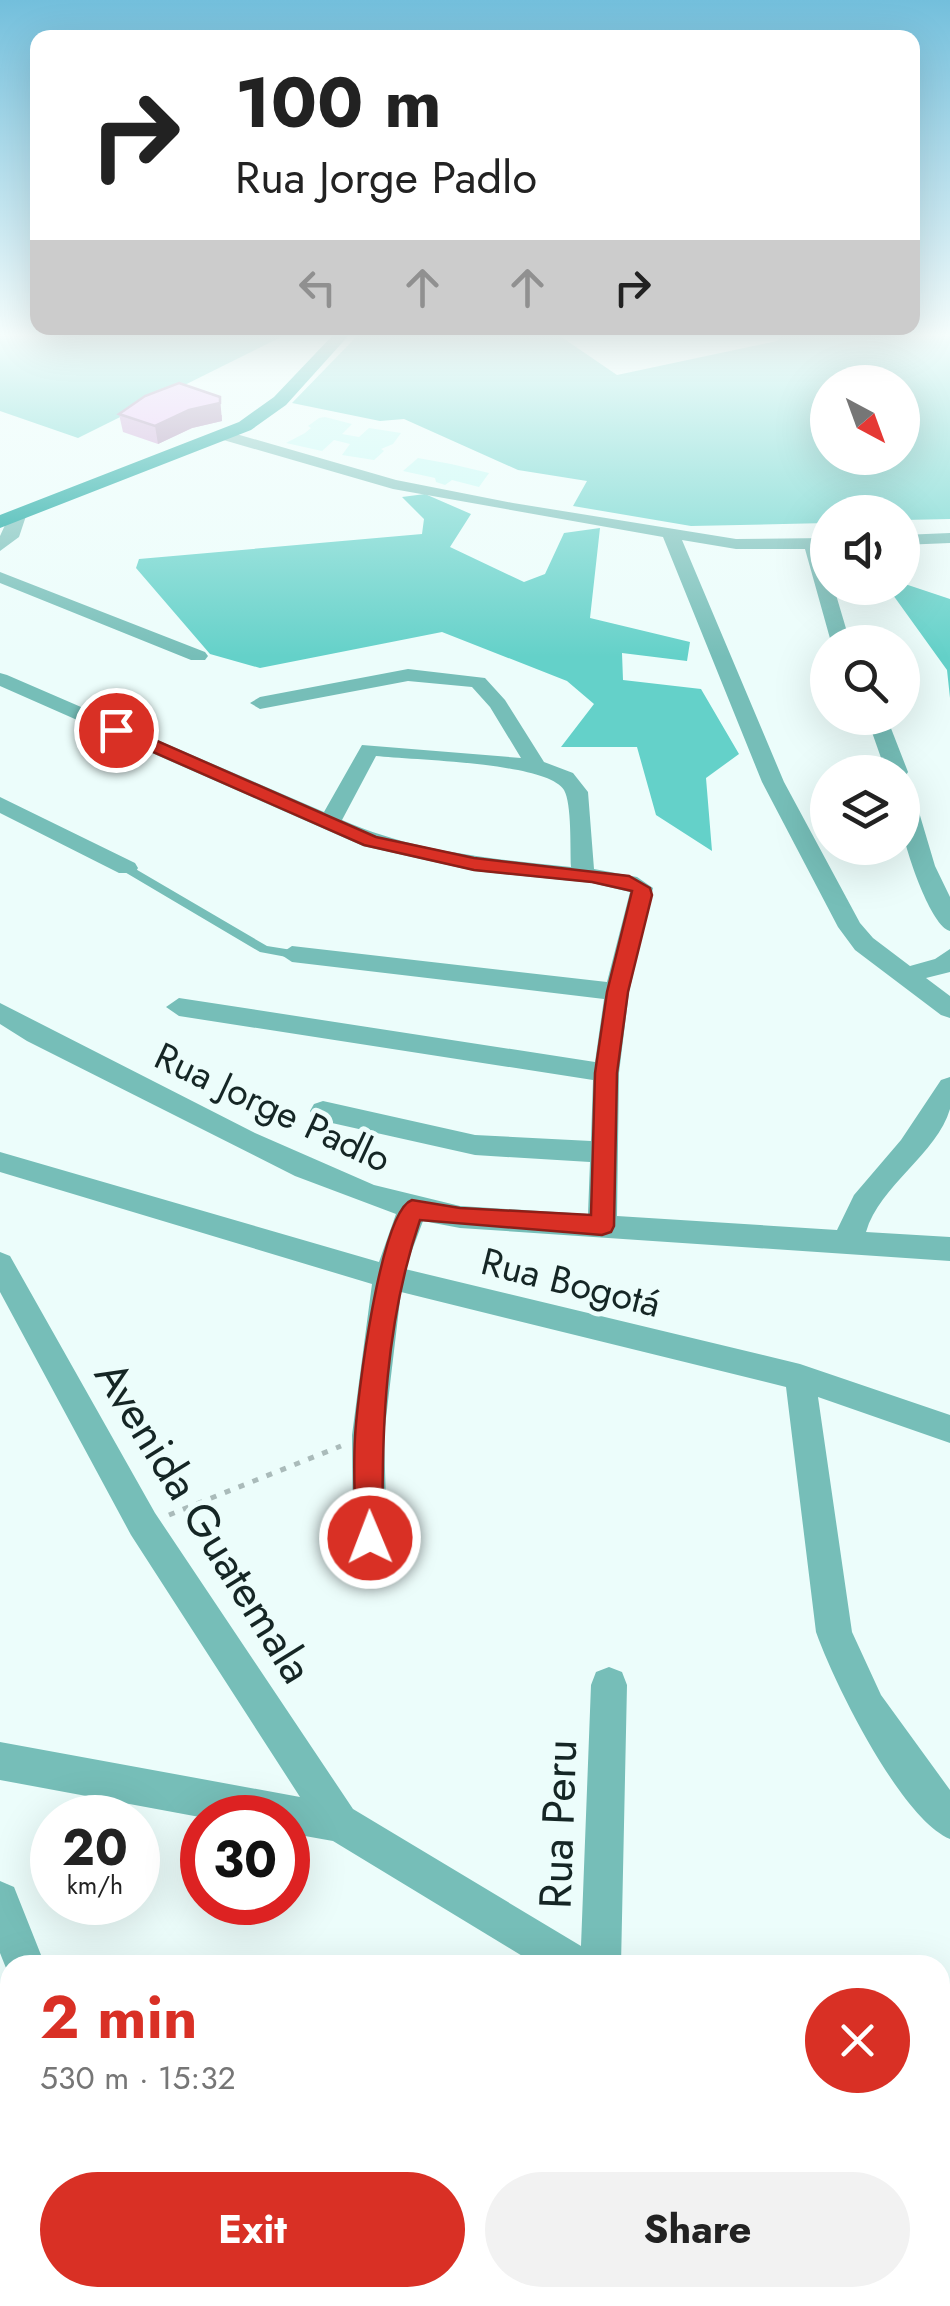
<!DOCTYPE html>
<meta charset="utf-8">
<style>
:root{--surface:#fff;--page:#f2f2f2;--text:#222;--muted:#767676;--accent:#d93025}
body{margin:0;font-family:Jost,sans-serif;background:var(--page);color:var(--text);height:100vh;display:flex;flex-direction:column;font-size:38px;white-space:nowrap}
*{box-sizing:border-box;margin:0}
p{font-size:32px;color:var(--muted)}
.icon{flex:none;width:55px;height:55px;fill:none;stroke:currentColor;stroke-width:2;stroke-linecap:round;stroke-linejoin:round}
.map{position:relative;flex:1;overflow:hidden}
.sheet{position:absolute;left:0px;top:1955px;width:950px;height:352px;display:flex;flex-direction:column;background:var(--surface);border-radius:30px 30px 0 0;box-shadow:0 10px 40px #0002}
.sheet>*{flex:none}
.hud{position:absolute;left:30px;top:30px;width:890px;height:305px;border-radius:20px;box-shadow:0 10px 40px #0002;background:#fff;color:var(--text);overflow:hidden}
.needle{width:65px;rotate:139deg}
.controls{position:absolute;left:810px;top:365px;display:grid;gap:20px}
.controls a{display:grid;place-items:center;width:110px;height:110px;border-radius:50%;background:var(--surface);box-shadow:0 10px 40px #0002;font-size:50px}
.speed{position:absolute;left:30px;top:1795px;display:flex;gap:20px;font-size:50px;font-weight:700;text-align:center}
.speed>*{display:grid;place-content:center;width:130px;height:130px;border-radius:50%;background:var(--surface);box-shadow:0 10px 40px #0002;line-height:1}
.speed small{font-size:25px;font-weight:400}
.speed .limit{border:15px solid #d22;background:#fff;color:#111}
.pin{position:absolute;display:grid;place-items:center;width:85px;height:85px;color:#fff;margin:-42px;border:5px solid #fff;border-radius:50%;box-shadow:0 2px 10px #0007}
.me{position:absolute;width:110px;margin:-55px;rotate:359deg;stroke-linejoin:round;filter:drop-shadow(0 0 8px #0008)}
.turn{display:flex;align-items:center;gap:35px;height:210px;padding:0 40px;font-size:45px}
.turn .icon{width:130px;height:130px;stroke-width:2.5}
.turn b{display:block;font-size:70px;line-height:85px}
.lanes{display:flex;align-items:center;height:95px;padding:0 40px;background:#0003;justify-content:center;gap:50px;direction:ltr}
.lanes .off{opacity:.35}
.round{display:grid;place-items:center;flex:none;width:105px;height:105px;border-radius:52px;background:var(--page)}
.overview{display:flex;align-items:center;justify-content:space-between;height:170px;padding:0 40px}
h1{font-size:60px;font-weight:700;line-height:75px;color:var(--accent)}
.button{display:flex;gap:20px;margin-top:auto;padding:20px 40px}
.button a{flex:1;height:115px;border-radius:60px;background:var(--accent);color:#fff;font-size:40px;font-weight:700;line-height:115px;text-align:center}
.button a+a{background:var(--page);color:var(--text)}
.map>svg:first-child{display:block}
.built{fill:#c3f9f4}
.forest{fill:#64d1c9;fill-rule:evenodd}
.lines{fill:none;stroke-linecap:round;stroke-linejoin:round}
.path{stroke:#aabbba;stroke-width:5;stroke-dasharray:6 9;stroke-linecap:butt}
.service{fill:#76beb8;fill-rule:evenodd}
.minor{fill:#76beb8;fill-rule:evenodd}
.secondary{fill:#049f98;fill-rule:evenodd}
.wall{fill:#cc9ed3}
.shaded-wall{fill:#a681ac}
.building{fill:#edb8f5;stroke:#a681ac;stroke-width:2.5}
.route{fill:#d93025;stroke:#8d1f18;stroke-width:2.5}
.labels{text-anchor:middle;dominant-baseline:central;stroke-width:10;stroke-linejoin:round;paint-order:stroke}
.street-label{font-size:38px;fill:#152625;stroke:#ecfdfb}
.near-street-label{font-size:45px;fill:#152625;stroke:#ecfdfb}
</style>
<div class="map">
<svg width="950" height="2306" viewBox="0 0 950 2306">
<rect width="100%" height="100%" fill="#ecfdfb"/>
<path class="built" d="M325 417 352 424 342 434 359 437 369 428 401 433 393 444 381 449 384 451 374 460 342 455 350 444 334 440 322 451 286 443 305 433 311 428 308 426 319 418Z
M418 458 451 464 489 473 479 487 452 480 445 485 436 482 435 478 403 471Z"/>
<path class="forest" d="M0 334H287L78 438 0 411Z
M359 334H557L617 375 777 341 783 334H950V519L903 520 902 512H828L827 523 691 526 573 506 587 481 518 470 404 419 380 421 292 403ZM828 382H902V458H828Z
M425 494 471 514 450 547 524 582 545 574 564 533 600 528 590 618 690 642 687 661 622 653 623 680 701 689 739 754 706 778 712 851 656 815 637 747H561L594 704 567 681 442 632 260 668 210 654 136 568 139 559 422 534 424 519 402 497Z
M903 566 907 567 905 584 950 599V698L947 670 888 588H902Z"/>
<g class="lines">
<path class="path" d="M169 1515 341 1446"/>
<path class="service" d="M127 864 267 946 292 950 298 954 292 958 260 952 123 871V865Z"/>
<path class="minor" d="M226 431 396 480 513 503 736 539 828 538V548H822L828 588H834L850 642H831L805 549H736L682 540 784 782 860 923 873 938 910 966 935 959 950 949V972L926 978 950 996V1018L941 1015 855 950 838 927 762 782 663 537 393 489 220 439 218 436Z
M11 512 26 516 19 537 0 551V536Z
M950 533V543L902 545V535Z
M0 572 205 652 208 656 205 660H191L0 583Z
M408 669 485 678 505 700 544 762 573 773 588 792 594 869 637 877 653 888 629 992 619 1073 617 1216 837 1230 854 1195 901 1140 941 1080 950 1077C950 1087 950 1100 950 1109 937 1154 880 1185 866 1232L950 1237V1261L460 1228 423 1221 405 1269 800 1364 950 1415V1443L818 1397 852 1632 881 1695 950 1790V1839C901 1819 834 1683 816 1632L786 1387 401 1292 384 1435 387 1538 382 1549 370 1554 358 1549 353 1538 352 1435 372 1284 0 1172V1152L379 1262 396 1214 295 1176 27 1041 0 1024V1003L255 1133 374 1185 460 1206 588 1214 590 1162 475 1155 323 1121 314 1118 310 1111 314 1104 323 1101 475 1135 591 1141 593 1080 179 1016 166 1007 179 998 595 1062 604 999 292 962 280 954 292 946 607 982 630 892 592 883 474 871 363 846 0 686V673L7 675 324 812 362 745 521 758 490 707 472 687 408 681 260 709 250 703 260 697ZM376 756C411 760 547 762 564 790 572 804 570 849 571 867 493 859 415 852 342 820Z
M867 718H887L908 772 905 777 902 772H886Z
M902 786 913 792 935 866 950 897V931C931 926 907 854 903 833 900 818 902 801 902 786Z
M0 797 135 863 138 868 135 873H119L0 813Z
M0 1252 10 1256 155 1513 353 1809 581 1946 591 1685 596 1672 609 1667 622 1672 627 1685 621 1965H537L333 1841 288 1833V1818H205L0 1780V1742L300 1797 131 1535 0 1292Z
M0 1881 14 1887 45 1965H10V1978L0 1953Z
M245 2298H302L299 2306H242Z
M823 2298H869V2306H823Z"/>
<path class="secondary" d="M334 334H350L286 405 251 430 0 528V515L239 422 274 397Z
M0 2061 10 2065V2113L0 2109Z
M313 2298H369L372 2306H316Z"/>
</g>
<path class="wall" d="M119 414 222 415V421L192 428 158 444 123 432Z"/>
<path class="shaded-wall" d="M220 397 222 421 192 428 158 444 155 426Z"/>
<path class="building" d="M179 383 220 397V403L189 410 155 426 119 414 145 396Z"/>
<linearGradient id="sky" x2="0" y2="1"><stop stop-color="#73bfdc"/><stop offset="0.51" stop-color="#f6fefd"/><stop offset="1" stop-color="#f6fefd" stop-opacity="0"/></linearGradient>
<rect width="950" height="657" fill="url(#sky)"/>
<path class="route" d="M110 726H123L376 837 474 858 629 876 650 888 652 895 628 992 617 1073 614 1226 611 1232 602 1235 420 1220C385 1323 381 1431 383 1538L379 1548 370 1551 360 1548 356 1538C355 1505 353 1471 355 1437 357 1400 380 1211 412 1200L460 1208 591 1215 595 1073 607 992 632 891 592 882 474 870 364 845 110 733Z"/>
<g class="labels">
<g class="street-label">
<text transform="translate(273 1107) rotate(25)">Rua Jorge Padlo</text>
<text transform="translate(571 1282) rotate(14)">Rua Bogotá</text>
</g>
<g class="near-street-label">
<text transform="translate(204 1522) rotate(58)">Avenida Guatemala</text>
<text transform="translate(558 1824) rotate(-88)">Rua Peru</text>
</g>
</g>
</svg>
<div class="controls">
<a><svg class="needle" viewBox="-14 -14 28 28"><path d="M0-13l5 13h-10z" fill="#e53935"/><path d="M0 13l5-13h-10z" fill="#767676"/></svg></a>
<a><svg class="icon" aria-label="sound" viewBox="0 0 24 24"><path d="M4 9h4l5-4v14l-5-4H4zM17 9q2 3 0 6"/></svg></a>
<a><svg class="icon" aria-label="search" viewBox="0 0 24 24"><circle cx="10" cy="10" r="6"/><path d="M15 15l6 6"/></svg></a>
<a><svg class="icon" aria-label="layers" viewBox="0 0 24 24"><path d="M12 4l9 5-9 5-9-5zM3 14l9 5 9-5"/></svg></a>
</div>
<div class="speed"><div>20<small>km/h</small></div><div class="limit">30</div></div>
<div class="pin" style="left:116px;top:730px;background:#d93025"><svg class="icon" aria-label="arrive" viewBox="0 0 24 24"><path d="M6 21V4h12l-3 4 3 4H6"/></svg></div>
<svg class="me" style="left:370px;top:1538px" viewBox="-20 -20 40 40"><circle r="17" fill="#d93025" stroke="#fff" stroke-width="3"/><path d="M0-11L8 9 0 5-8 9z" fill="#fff"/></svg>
<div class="hud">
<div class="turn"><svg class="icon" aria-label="right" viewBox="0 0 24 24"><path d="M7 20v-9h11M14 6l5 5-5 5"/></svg><div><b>100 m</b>Rua Jorge Padlo</div></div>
<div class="lanes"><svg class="icon off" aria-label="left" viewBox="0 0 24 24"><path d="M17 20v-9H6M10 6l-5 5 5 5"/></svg><svg class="icon off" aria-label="ahead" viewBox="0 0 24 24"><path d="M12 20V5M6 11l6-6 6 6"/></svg><svg class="icon off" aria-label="ahead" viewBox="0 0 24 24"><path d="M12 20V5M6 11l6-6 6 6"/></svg><svg class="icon" aria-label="right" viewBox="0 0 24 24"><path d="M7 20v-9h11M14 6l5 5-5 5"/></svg></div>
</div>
<section class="sheet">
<div class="overview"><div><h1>2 min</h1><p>530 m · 15:32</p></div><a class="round" style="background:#d93025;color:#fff"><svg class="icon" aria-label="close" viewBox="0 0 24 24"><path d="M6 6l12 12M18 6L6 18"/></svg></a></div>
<div class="button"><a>Exit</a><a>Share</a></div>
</section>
</div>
